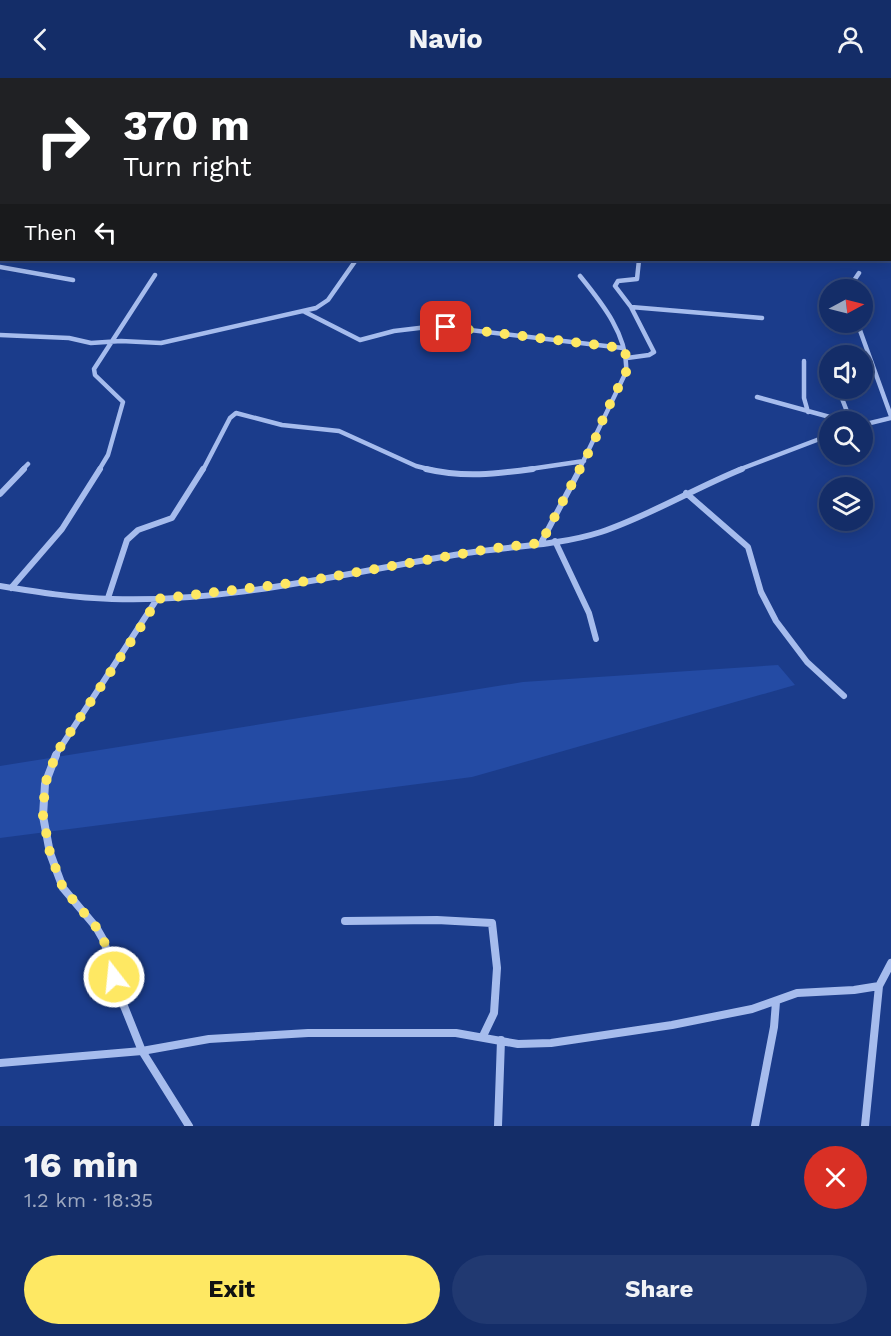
<!DOCTYPE html>
<meta charset="utf-8">
<style>
:root{--surface:#142d68;--page:#213971;--text:#f1f3f6;--muted:#9da8c0;--line:#33497c;--accent:#fee863}
body{margin:0;font-family:"Work Sans",sans-serif;background:var(--page);color:var(--text);height:100vh;display:flex;flex-direction:column;font-size:22px;white-space:nowrap}
*{box-sizing:border-box;margin:0}
p{font-size:20px;color:var(--muted)}
.icon{flex:none;width:33px;height:33px;fill:none;stroke:currentColor;stroke-width:2;stroke-linecap:round;stroke-linejoin:round}
.map{position:relative;height:1048px;overflow:hidden}
.panel{display:flex;flex-direction:column;background:var(--surface);flex:1}
.panel>*{flex:none}
.hud{position:absolute;left:0px;top:0px;width:891px;height:183px;box-shadow:0 3px 15px #0003,0 0 0 2px var(--line);background:#202124;color:#fff;overflow:hidden}
.needle{width:39px;rotate:83deg}
.controls{position:absolute;left:819px;top:201px;display:grid;gap:12px}
.controls a{display:grid;place-items:center;width:54px;height:54px;border-radius:50%;background:var(--surface);box-shadow:0 3px 15px #0003,0 0 0 2px var(--line);font-size:30px}
.pin{position:absolute;display:grid;place-items:center;width:51px;height:51px;color:#fff;margin:-26px;border-radius:12px;box-shadow:0 3px 9px #0006}
.me{position:absolute;width:66px;margin:-33px;rotate:344deg;stroke-linejoin:round;filter:drop-shadow(0 0 4px #0008)}
.turn{display:flex;align-items:center;gap:21px;height:126px;padding:0 24px;font-size:27px}
.turn .icon{width:78px;height:78px;stroke-width:2.5}
.turn b{display:block;font-size:42px;line-height:51px}
.then{display:flex;align-items:center;height:57px;padding:0 24px;background:#0003;gap:12px;font-size:22px}
.round{display:grid;place-items:center;flex:none;width:63px;height:63px;border-radius:32px;background:var(--page)}
.summary{display:flex;align-items:center;justify-content:space-between;height:102px;padding:0 24px}
h1{font-size:36px;font-weight:700;line-height:45px}
.action{display:flex;gap:12px;margin-top:auto;padding:12px 24px}
.action a{flex:1;height:69px;border-radius:36px;background:var(--accent);color:#111;font-size:24px;font-weight:700;line-height:69px;text-align:center}
.action a+a{background:var(--page);color:var(--text)}
header{display:flex;justify-content:space-between;align-items:center;height:78px;padding:0 24px;background:var(--surface);font-size:27px;font-weight:700}
.map>svg:first-child{display:block}
.green{fill:#244ba4}
.lines{fill:none;stroke-linecap:round;stroke-linejoin:round}
.minor-far3{stroke:#a6bced;stroke-width:4}
.minor-far2{stroke:#a6bced;stroke-width:4.5}
.minor-far1{stroke:#a6bced;stroke-width:6}
.minor{stroke:#a6bced;stroke-width:8}
.route{stroke:#fee863;stroke-width:10;stroke-dasharray:0 18}
</style>
<header><svg class="icon" aria-label="back" viewBox="0 0 24 24"><path d="M15 5l-7 7 7 7"/></svg>Navio<svg class="icon" aria-label="person" viewBox="0 0 24 24"><circle cx="12" cy="8" r="4"/><path d="M4 21q1-7 8-7t8 7"/></svg></header>
<div class="map">
<svg width="891" height="1048" viewBox="0 0 891 1048">
<rect width="100%" height="100%" fill="#1b3c8b"/>
<path class="green" d="M778 587 795 607 472 699 0 760V688L523 604Z"/>
<g class="lines">
<path class="minor-far3" d="M236 0 239 2
M368 0 370 2
M405 0 407 2
M502 0 508 2
M736 0 743 2
M468 2 475 0"/>
<path class="minor-far2" d="M0 189 73 202
M852 212 853 204 859 195
M631 229 762 240
M305 234 360 262 394 253 436 248 623 270
M857 244 891 338
M0 257 69 260 91 265 121 263 161 265 316 230 328 222 356 182
M627 280 649 277 654 274 631 229 615 208 618 203 637 201 639 182
M804 283V320L808 334
M838 310 851 344
M757 319 848 344
M862 347 891 340
M22 392 28 386
M99 392 108 377 123 324 95 297 94 291 155 197
M203 392 230 340 236 335 282 347 339 353 416 388 432 392
M523 392 584 383
M579 392 626 294C629 258 601 224 580 198
M738 392 830 357"/>
<path class="minor-far1" d="M426 391C464 400 495 396 533 391
M686 415 748 469 761 514 776 543 807 584 844 618
M0 416 24 391
M555 463 589 535 596 561
M541 465 580 391
M0 508C37 514 74 520 112 521 227 525 341 496 454 477 503 468 554 469 601 454 649 438 695 410 742 391
M11 510 62 451 100 391
M108 520 127 462 138 452 172 440 203 391
M55 678 157 521"/>
<path class="minor" d="M56 677 45 706 43 738 50 775 63 810 96 849 104 863 120 918 142 973 189 1048
M345 843 437 842 492 845 497 890 494 935 483 958
M0 985 142 973 209 961 308 955H456L518 966 551 965 672 947 752 931 797 915 854 912 879 908 891 885
M498 1048 501 962
M755 1048 774 949 776 924
M865 1048 879 908"/>
</g>
<g class="lines">
<path class="route" d="M114 899 104 863 96 849 63 810 50 775 43 738 45 706 57 674 146 541 157 521 301 504 495 470 541 465 594 364 605 336 626 294 627 280 623 270 446 249"/>
</g>
</svg>
<div class="controls">
<a><svg class="needle" viewBox="-14 -14 28 28"><path d="M0-13l5 13h-10z" fill="#e53935"/><path d="M0 13l5-13h-10z" fill="#9da8c0"/></svg></a>
<a><svg class="icon" aria-label="sound" viewBox="0 0 24 24"><path d="M4 9h4l5-4v14l-5-4H4zM17 9q2 3 0 6"/></svg></a>
<a><svg class="icon" aria-label="search" viewBox="0 0 24 24"><circle cx="10" cy="10" r="6"/><path d="M15 15l6 6"/></svg></a>
<a><svg class="icon" aria-label="layers" viewBox="0 0 24 24"><path d="M12 4l9 5-9 5-9-5zM3 14l9 5 9-5"/></svg></a>
</div>
<div class="pin" style="left:446px;top:249px;background:#d93025"><svg class="icon" aria-label="arrive" viewBox="0 0 24 24"><path d="M6 21V4h12l-3 4 3 4H6"/></svg></div>
<svg class="me" style="left:114px;top:899px" viewBox="-20 -20 40 40"><circle r="17" fill="#fee863" stroke="#fff" stroke-width="3"/><path d="M0-11L8 9 0 5-8 9z" fill="#fff"/></svg>
<div class="hud">
<div class="turn"><svg class="icon" aria-label="right" viewBox="0 0 24 24"><path d="M7 20v-9h11M14 6l5 5-5 5"/></svg><div><b>370 m</b>Turn right</div></div>
<div class="then">Then<svg class="icon" aria-label="left" viewBox="0 0 24 24"><path d="M17 20v-9H6M10 6l-5 5 5 5"/></svg></div>
</div>
</div>
<section class="panel">
<div class="summary"><div><h1>16 min</h1><p>1.2 km · 18:35</p></div><a class="round" style="background:#d93025;color:#fff"><svg class="icon" aria-label="close" viewBox="0 0 24 24"><path d="M6 6l12 12M18 6L6 18"/></svg></a></div>
<div class="action"><a>Exit</a><a>Share</a></div>
</section>
